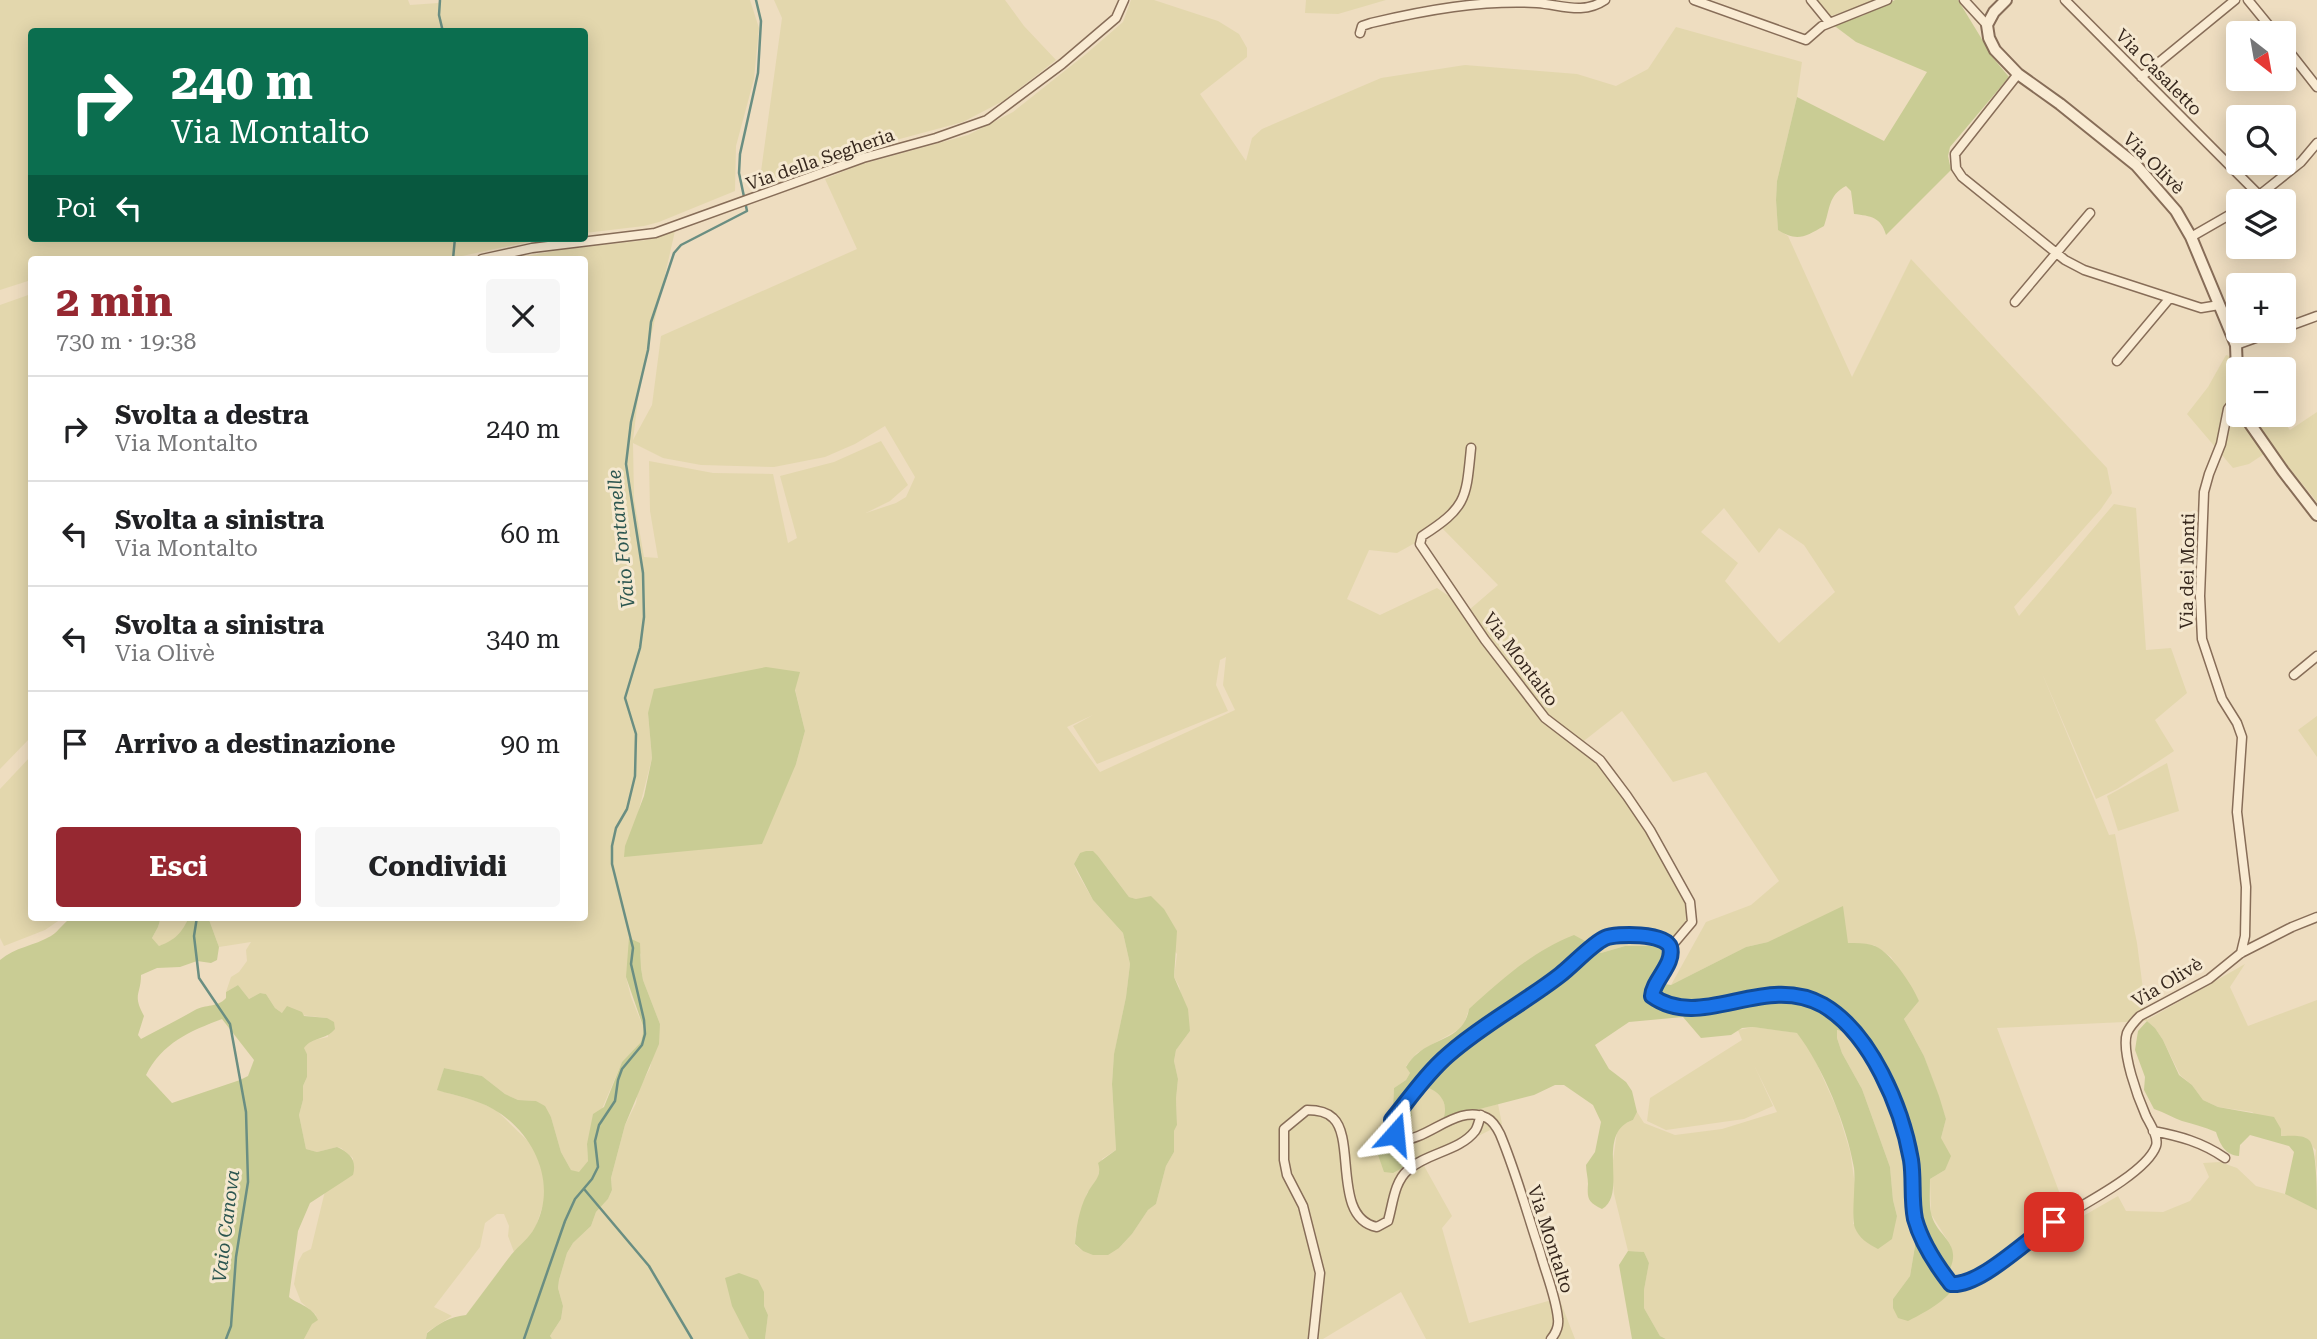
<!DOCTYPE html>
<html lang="it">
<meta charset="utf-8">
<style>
:root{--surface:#fff;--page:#f6f6f6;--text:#202124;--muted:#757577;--line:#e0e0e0;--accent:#962831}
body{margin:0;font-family:"Roboto Serif",serif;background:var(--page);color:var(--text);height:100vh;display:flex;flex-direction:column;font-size:26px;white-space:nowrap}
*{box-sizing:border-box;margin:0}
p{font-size:23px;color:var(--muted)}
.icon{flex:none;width:38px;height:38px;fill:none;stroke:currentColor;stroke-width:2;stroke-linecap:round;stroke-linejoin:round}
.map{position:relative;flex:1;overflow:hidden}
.side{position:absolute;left:28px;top:256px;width:560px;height:665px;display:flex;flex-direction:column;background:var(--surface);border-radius:7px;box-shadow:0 4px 18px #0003}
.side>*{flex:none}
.banner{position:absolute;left:28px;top:28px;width:560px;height:214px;border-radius:7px;box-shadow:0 4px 18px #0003;background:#0b6e4f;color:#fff;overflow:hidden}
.needle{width:46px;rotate:149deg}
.fabs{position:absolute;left:2226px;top:21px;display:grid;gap:14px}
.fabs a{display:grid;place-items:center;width:70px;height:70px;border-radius:7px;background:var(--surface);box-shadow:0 4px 18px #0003;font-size:35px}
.pin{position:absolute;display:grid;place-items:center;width:60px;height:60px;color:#fff;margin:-30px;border-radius:14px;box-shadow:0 4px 10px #0006}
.me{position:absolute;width:77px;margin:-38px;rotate:18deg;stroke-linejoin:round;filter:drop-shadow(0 0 5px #0008)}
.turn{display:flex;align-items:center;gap:24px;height:147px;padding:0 28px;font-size:32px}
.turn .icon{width:91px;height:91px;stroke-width:2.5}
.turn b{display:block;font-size:49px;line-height:60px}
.then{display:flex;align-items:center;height:66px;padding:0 28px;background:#0003;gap:14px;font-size:26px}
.round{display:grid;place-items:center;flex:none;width:74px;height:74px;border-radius:7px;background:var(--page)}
.overview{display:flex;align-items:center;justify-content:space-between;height:119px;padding:0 28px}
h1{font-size:42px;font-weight:700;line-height:52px;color:var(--accent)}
.cta{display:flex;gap:14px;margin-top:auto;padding:14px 28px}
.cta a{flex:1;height:80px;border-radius:7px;background:var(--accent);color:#fff;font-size:28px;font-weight:700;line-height:80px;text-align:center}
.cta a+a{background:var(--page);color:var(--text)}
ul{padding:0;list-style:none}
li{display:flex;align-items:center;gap:21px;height:105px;padding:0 28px;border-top:2px solid var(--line)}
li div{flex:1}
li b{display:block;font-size:26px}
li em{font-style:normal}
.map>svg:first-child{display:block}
.farmland{fill:#e3d7ad;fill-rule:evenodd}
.green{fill:#c9cc94;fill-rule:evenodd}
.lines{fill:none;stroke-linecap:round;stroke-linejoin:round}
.stream{stroke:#6a8e82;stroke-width:2.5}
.minor-casing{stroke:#876d58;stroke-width:11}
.tertiary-casing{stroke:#876d58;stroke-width:14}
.minor{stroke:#f9ebd3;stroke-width:8}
.tertiary{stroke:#f9ebd3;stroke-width:10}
.route-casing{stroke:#114b97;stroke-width:18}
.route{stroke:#1a73e8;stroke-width:12}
.labels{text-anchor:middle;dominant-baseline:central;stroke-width:6;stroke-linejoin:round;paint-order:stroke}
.street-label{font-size:18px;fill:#36271d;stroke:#f5e8d0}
.water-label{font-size:19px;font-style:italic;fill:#2c5650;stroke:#f5e8d0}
</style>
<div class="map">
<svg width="2317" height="1339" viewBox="0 0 2317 1339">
<rect width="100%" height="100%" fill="#eeddc0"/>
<path class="farmland" d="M0 0H408L410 5 438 3 442 0H750L759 28 754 79 736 146 735 191 659 222 644 226 585 233 584 32H32V238H547L462 256 432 259H32L31 280 0 290Z
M774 0H1005L1024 26 1056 60 1005 100 963 122 855 151 791 178 759 186 782 18Z
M1131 0H1154L1218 21 1239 34 1247 48V57L1200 94 1246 161 1252 138 1262 129 1381 78 1465 65 1577 74 1616 86 1648 69 1676 27 1802 62 1797 97 1777 181 1776 200 1778 230 1788 236 1852 377 1911 259 2107 468 2112 493 2101 509 2014 607 2019 616 2114 504 2136 508 2146 650 2171 648 2187 693 2155 720 2174 751 2117 789 2096 799 2041 671 2109 835 2115 834 2137 943 2147 1020 2245 964 2230 987 2248 1026 2317 1000V1172L2315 1158 2316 1150 2302 1137 2281 1136 2252 1112 2218 1107 2203 1100 2192 1085 2180 1075 2163 1040 2155 1028 2147 1021 1997 1028 2071 1223 2118 1196 2126 1211 2163 1212 2190 1201 2209 1177 2203 1163 2220 1162 2237 1168 2256 1186 2285 1194 2317 1210V1339H1666L1660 1336 1644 1308V1290L1649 1263 1644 1252 1628 1251 1614 1194 1612 1168 1617 1131 1623 1124 1633 1120 1637 1112 1644 1123 1675 1135 1722 1129 1777 1112 1754 1065 1773 1106 1744 1119 1666 1130 1647 1121 1650 1098 1742 1040 1738 1030 1753 1027 1798 1033 1811 1051 1837 1109 1850 1151 1856 1192 1853 1224 1897 1216 1893 1200 1890 1167 1862 1089 1842 1053 1837 1038 1836 1030 1844 1032 1875 1075 1892 1118 1902 1153 1916 1239 1910 1276 1893 1299 1952 1278 1950 1269 1951 1246 1931 1214 1930 1179 1945 1170 1941 1138 1946 1119 1924 1056 1904 1019 1919 1001 1891 957 1874 945 1768 942 1746 947 1671 985 1706 922 1751 905 1779 881 1706 772 1673 782 1622 711 1580 744 1618 778 1647 817 1682 879 1688 909V921L1673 941 1660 946H1625L1601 953 1589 948 1469 1009 1463 1027 1417 1053 1406 1066 1410 1073 1406 1080 1394 1088 1393 1108 1377 1143V1152L1408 1141 1405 1128 1412 1116 1411 1109 1415 1101 1414 1094 1416 1086 1427 1085 1442 1097 1446 1110 1440 1128 1472 1111 1498 1104 1502 1124 1423 1164 1452 1216 1442 1228 1469 1323 1559 1298 1575 1339H1426L1401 1292 1323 1339H765L768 1315 764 1306V1292L744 1326 749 1339H552L550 1336 561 1319 563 1306 558 1288 559 1280 567 1253 573 1243 591 1226 596 1212 608 1199 612 1190 611 1178 625 1125 636 1103 638 1091 650 1068 660 1024 643 980 641 968V953L626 977 631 997 644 1029 641 1042 622 1062 587 1144 588 1161 579 1173 571 1170 561 1152 551 1117 536 1101 518 1100 505 1094 482 1076 444 1068 438 1090 479 1102 496 1110 530 1143 538 1158 543 1174 545 1199 536 1226 528 1239 514 1252 508 1236 509 1226 504 1214H497L485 1223 480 1247 434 1307 452 1316 427 1332 426 1339H304L316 1315 301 1302 294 1284 298 1262 303 1253 311 1249 325 1191 353 1175V1158L341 1148 337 1147 317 1152 306 1149 299 1115 303 1100V1086L307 1077V1054L303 1048 309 1041 328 1037 327 1018 282 1013 275 1008 266 994 260 993 249 999 238 985 226 992 231 977 239 972 247 961 246 950 251 942 219 947 208 917H584V259H512L559 250 647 240 675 231 647 354 638 399 633 440 652 405 661 336 857 249 825 179 859 165 968 135 1013 112 1086 54 1123 22ZM885 426 915 477 906 497 896 503 866 513 890 501 908 485 881 441 834 462 780 476 797 538 788 543 773 474 713 473 649 461 650 511 658 558 644 557 634 499 633 443 663 458 701 465 774 467 825 457 855 444ZM1724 508 1759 553 1779 528 1804 545 1835 592 1779 643 1725 581 1738 563 1701 532ZM1442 528 1498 585 1469 610 1437 588 1380 615 1347 599 1369 550 1397 553ZM1226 657 1223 685 1235 710 1100 772 1067 727 1093 715 1073 726 1097 764 1228 711 1216 685 1220 660ZM799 672 795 689 805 731 796 764 636 821 652 758 648 713ZM1080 853 1098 856 1129 897 1136 899 1177 954 1174 977 1179 986 1190 1031 1176 1050 1174 1061 1178 1079 1176 1099 1177 1125 1174 1131V1152L1166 1166 1156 1204 1148 1210 1132 1234 1119 1248 1083 1251 1075 1245V1236L1087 1193 1097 1181 1102 1159 1116 1150 1112 1084 1114 1055 1126 997 1130 964 1123 933 1093 900 1077 872 1074 864Z
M1306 0H1386L1338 14 1305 13Z
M1817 0H1877L1831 16Z
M31 294V737L0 769V305Z
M2226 355 2245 360 2259 369H2238V415H2278L2290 430 2317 412V502L2273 448 2249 464 2233 468 2187 414 2208 387Z
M2317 716V757L2298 730Z
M31 756 32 917H64L45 930 4 946 0 938V789Z
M2167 763 2179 811 2118 831 2107 796Z
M161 917H189L183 931 173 941 159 946 152 938 158 927Z"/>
<path class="green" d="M1895 0H1958L1994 59 2009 77 1950 147 1948 156 1951 170 1886 235C1881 217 1871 216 1854 214L1851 191 1846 186C1828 195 1830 210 1824 226 1805 237 1797 242 1778 230L1776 200 1777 181 1797 97 1884 141 1927 72 1856 42 1832 24 1862 16Z
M766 667 800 672 795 690 805 731 796 764 762 844 624 857 625 846 644 796 652 758 648 713 654 689Z
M1086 851H1093L1098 856 1129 897 1136 899 1151 896 1164 909 1177 931 1174 977 1188 1009 1190 1031 1176 1050 1174 1061 1178 1079 1176 1099 1177 1125 1174 1131V1152L1166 1166 1156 1204 1148 1210 1132 1234 1119 1248 1108 1255H1093L1083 1251 1075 1244C1076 1229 1079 1209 1087 1194 1092 1183 1103 1177 1098 1163L1116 1150 1112 1084 1114 1054 1126 997 1130 964 1123 933 1093 900 1074 864 1080 853Z
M1843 906 1848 943C1856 943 1864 943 1872 945 1888 948 1913 986 1919 1001L1904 1019 1924 1056 1939 1096 1946 1119 1941 1138 1951 1156 1945 1170 1930 1179C1930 1190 1929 1203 1931 1213 1936 1237 1962 1241 1950 1269 1951 1274 1955 1281 1954 1285 1951 1299 1920 1315 1908 1321L1898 1318 1893 1308V1299L1910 1276 1916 1240 1902 1153 1892 1118 1875 1075 1844 1032 1837 1030V1038L1842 1053 1862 1089 1890 1167 1893 1200 1897 1216 1892 1239 1878 1249C1868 1244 1859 1238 1855 1228 1851 1218 1856 1183 1854 1168 1847 1126 1823 1067 1797 1033L1753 1027 1742 1028 1731 1035 1701 1038 1683 1017 1629 1022 1595 1045 1609 1069 1626 1082 1632 1091 1637 1112 1633 1120C1594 1133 1629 1193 1602 1209 1588 1202 1587 1199 1588 1184 1588 1178 1586 1171 1586 1165L1595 1152 1601 1122 1593 1105 1564 1085H1555L1534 1095 1472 1111 1440 1129C1441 1123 1445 1116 1445 1111 1446 1095 1430 1085 1416 1086 1414 1093 1411 1109 1412 1116L1405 1128 1410 1147 1404 1167 1393 1173 1384 1172 1377 1152V1143L1393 1108 1394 1088 1406 1080 1410 1073 1406 1067C1409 1062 1413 1057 1417 1054 1436 1037 1464 1039 1469 1009 1502 979 1533 951 1574 935L1585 941 1589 948 1601 953 1625 946H1660L1665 964 1653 982 1671 985 1746 947 1768 942Z
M72 917H161L158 927 152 938 159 946C175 940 182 933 189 917H208L219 947 217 960 211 963 197 961 180 967 157 968 141 975C141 995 132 994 144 1016L138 1035 141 1039C159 1029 178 1020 195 1010 206 1004 217 1008 226 998V992L238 985 249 999 260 993 266 994 275 1008 282 1013 287 1006 302 1012 304 1016 327 1018 334 1022 335 1029C325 1041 313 1036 304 1048L307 1054V1077L303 1086V1100L299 1115 306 1149 317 1152 337 1147C350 1153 357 1160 353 1175L310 1203 298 1231 289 1297C299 1305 312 1306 318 1320L312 1324 304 1339H0V960C15 947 34 946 51 936 59 931 64 922 72 917ZM222 1019 254 1060 248 1076 240 1080 172 1103 146 1075C162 1043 190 1031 222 1019Z
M629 938 640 943 641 968 643 980 660 1024 659 1044 625 1125 611 1178 612 1190 608 1199 596 1212 591 1226 573 1243 567 1253 559 1280 558 1288 563 1306 561 1319 550 1336 552 1339H426L427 1333C440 1323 449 1317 466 1315 481 1295 496 1275 511 1255 519 1245 529 1239 535 1227 558 1184 534 1132 493 1109 476 1099 456 1096 437 1090L444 1068 482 1076 505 1094 518 1100 536 1101 545 1106 551 1117 561 1152 571 1170 579 1172 588 1161 587 1144 593 1114 604 1107 622 1062 641 1042 644 1029 626 977Z
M2147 1021 2155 1028 2163 1040 2179 1075 2192 1085 2203 1100 2218 1107 2274 1117 2281 1129V1136C2290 1136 2302 1134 2309 1140 2317 1147 2317 1195 2317 1210L2285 1194 2294 1152 2289 1146 2250 1135 2240 1145 2239 1156C2225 1155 2220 1144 2216 1132 2204 1127 2193 1124 2182 1121 2173 1118 2164 1112 2154 1109L2144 1090 2145 1077 2135 1050 2138 1031Z
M1628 1251 1644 1252 1649 1263 1644 1290V1308L1660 1336 1666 1339H1632L1619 1265Z
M739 1273 758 1280 764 1292V1306L768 1315 765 1339H749L732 1306 725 1278Z"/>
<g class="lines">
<path class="stream" d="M440 0 439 15 443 32
M453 259 455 238
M197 917 194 936 199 978 230 1024 246 1112 248 1182 236 1257 231 1326 226 1339
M584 1189 649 1266 692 1339
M524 1339 565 1221 575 1199 592 1179 598 1167 595 1141 599 1125 615 1101 618 1080 622 1069 642 1045 645 1034 644 1020 631 964 633 948 612 864V846L616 828 627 809 635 776 636 734 625 698 640 648 644 617 643 573 626 464 631 422 648 350 651 322 674 253 681 245 747 211 739 173 740 154 758 73 761 21 756 0"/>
<defs>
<path id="minor" d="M1694 0 1806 40 1822 26 1887 0
M1811 0 1829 22
M1964 0 1987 25
M2065 0 2260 196
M2248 0 2275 33
M1360 33 1362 26 1371 23C1426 10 1481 0 1537 3 1562 5 1583 15 1605 0
M2284 45 2317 87
M2018 74 1955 154 1956 168 1962 177 2065 260 2084 270 2201 308 2219 305
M2141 77 2235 0
M2252 201 2301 162 2317 143
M2191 237 2238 210
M482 259 532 248 655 233 863 158 936 138 987 120 1062 64 1116 18 1124 0
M2015 302 2090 213
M2284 328 2317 316
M2236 345 2275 331
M2117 361 2169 299
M2237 397 2228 409 2221 444 2209 474 2204 492 2200 596 2202 639 2222 699 2237 723 2242 737 2237 812 2246 887 2245 936 2241 953
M1471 448C1466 499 1467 507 1422 536L1420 544 1485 640 1545 718 1600 760 1627 796 1650 830 1690 902 1692 922 1670 948
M2294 675 2317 656
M2153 1131C2179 1136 2202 1142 2225 1158
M1313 1339 1320 1273 1303 1206 1287 1175 1284 1160V1129L1307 1110C1316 1110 1326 1111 1333 1118 1356 1139 1332 1218 1377 1227L1388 1221C1393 1204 1394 1182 1408 1170 1426 1153 1460 1151 1475 1131 1478 1127 1479 1120 1481 1115
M1551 1339C1556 1333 1559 1327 1558 1319 1556 1297 1546 1274 1540 1252 1527 1213 1516 1172 1500 1134 1497 1128 1493 1121 1487 1118 1458 1103 1429 1140 1401 1140L1395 1134 1392 1120C1410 1098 1427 1073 1448 1055 1482 1024 1524 1003 1561 975 1573 965 1593 943 1605 938 1617 933 1665 933 1670 947 1675 964 1653 980 1652 996 1686 1021 1714 1002 1749 997 1796 990 1827 1000 1857 1037 1881 1066 1896 1102 1906 1137 1913 1164 1910 1190 1915 1217 1918 1232 1928 1247 1935 1260 1941 1269 1945 1280 1954 1285 1987 1281 2017 1246 2044 1228 2070 1211 2146 1175 2156 1146 2159 1137 2150 1124 2146 1116 2138 1098 2121 1052 2127 1033 2130 1026 2135 1021 2140 1016L2209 979 2241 953 2292 927 2317 917"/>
<path id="tertiary" d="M2006 0 1994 12 1987 25 1989 38 1995 50 2018 74 2060 104 2136 165 2176 211 2191 237 2236 345 2238 399
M2244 415 2283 471 2317 515"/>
</defs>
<use href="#minor" class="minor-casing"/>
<use href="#tertiary" class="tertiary-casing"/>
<use href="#minor" class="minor"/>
<use href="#tertiary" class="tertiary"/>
</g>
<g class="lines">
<defs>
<path id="route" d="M1395 1134 1392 1120C1410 1098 1427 1073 1448 1055 1483 1024 1524 1003 1560 975 1573 965 1593 943 1605 938 1617 933 1665 933 1670 947 1675 964 1653 980 1652 996 1702 1032 1764 972 1823 1005 1871 1033 1902 1108 1911 1160 1914 1179 1911 1199 1915 1219 1921 1241 1937 1266 1951 1284 1980 1287 2028 1238 2054 1222"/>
</defs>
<use href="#route" class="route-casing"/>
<use href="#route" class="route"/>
</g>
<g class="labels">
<g class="street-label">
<text transform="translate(2159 72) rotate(45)">Via Casaletto</text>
<text transform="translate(820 159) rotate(-19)">Via della Segheria</text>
<text transform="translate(2154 163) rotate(45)">Via Olivè</text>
<text transform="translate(2187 571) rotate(-89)">Via dei Monti</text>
<text transform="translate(1521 659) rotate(53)">Via Montalto</text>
<text transform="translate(2167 982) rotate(-31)">Via Olivè</text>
<text transform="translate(1551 1239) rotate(72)">Via Montalto</text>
</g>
<g class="water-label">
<text transform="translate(621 539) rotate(-96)">Vaio Fontanelle</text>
<text transform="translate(226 1226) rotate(-83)">Vaio Canova</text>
</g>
</g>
</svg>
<div class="fabs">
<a><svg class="needle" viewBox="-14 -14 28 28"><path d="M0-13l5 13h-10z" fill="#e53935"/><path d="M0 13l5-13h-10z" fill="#757577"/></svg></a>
<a><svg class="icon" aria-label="search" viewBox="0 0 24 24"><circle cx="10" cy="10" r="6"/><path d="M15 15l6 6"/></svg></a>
<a><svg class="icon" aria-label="layers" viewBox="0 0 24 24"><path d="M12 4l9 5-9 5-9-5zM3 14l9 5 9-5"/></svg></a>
<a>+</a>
<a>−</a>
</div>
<div class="pin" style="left:2054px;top:1222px;background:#d93025"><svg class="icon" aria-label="arrive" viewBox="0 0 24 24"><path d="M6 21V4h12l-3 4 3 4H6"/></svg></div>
<svg class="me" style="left:1395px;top:1134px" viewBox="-20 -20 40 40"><path d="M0-17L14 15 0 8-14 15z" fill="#1a73e8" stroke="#fff" stroke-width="4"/></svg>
<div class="banner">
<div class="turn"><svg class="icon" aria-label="right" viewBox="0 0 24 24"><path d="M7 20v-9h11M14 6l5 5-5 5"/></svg><div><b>240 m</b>Via Montalto</div></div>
<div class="then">Poi<svg class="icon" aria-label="left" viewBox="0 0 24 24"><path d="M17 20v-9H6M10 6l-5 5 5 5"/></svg></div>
</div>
<section class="side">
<div class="overview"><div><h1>2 min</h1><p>730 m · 19:38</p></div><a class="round"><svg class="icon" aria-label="close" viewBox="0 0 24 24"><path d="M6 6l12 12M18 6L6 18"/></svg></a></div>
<ul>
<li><svg class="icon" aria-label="right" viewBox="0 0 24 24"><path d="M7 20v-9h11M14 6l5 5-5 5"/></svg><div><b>Svolta a destra</b><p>Via Montalto</p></div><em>240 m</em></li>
<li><svg class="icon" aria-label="left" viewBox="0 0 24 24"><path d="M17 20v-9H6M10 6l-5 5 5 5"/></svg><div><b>Svolta a sinistra</b><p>Via Montalto</p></div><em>60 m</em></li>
<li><svg class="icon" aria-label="left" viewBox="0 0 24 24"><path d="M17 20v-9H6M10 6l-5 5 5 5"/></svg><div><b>Svolta a sinistra</b><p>Via Olivè</p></div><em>340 m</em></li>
<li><svg class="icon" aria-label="arrive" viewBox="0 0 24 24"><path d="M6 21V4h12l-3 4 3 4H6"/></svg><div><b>Arrivo a destinazione</b></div><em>90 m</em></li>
</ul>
<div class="cta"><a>Esci</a><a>Condividi</a></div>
</section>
</div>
